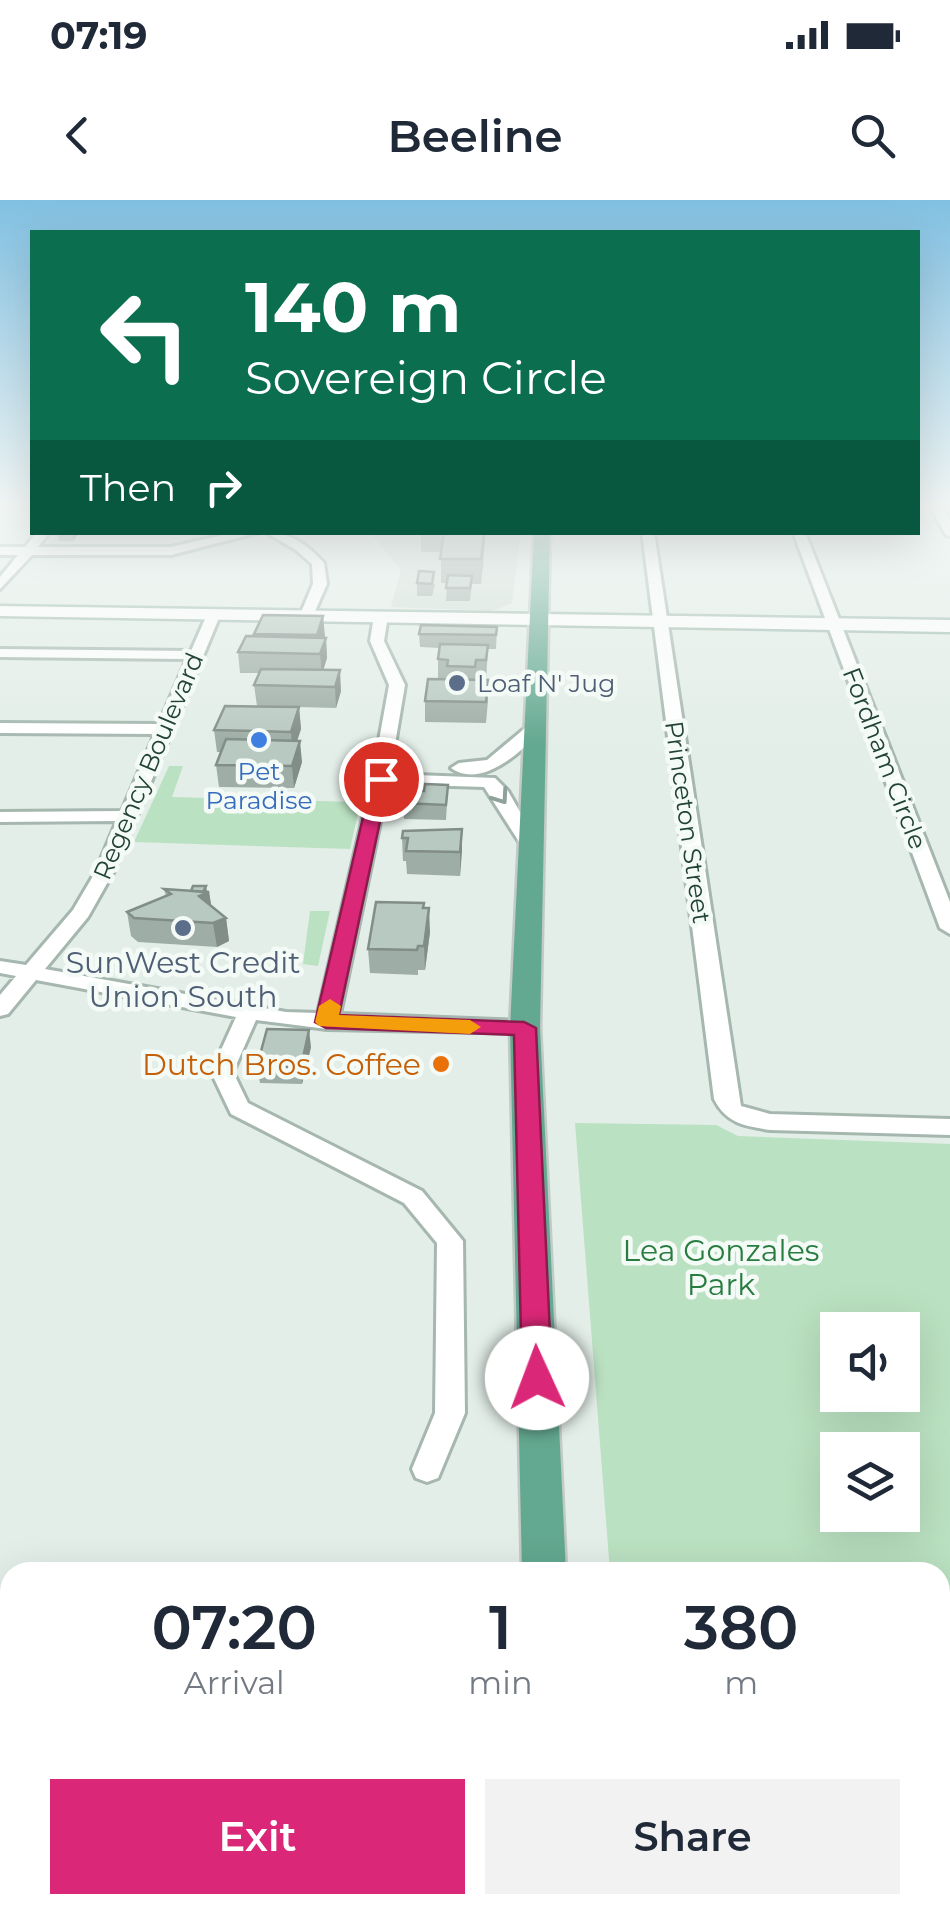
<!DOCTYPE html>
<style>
:root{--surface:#fff;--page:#f2f2f3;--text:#1f2937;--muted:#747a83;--accent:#db2777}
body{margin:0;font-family:Montserrat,sans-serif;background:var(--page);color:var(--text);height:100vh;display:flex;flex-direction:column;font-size:38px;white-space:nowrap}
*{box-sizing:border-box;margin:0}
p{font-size:32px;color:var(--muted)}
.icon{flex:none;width:55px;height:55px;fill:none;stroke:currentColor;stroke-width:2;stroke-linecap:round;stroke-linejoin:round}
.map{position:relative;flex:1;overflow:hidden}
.panel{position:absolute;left:0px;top:1362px;width:950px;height:352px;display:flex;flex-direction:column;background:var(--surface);border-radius:30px 30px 0 0;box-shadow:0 10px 40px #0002}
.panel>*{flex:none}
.hud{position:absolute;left:30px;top:30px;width:890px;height:305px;border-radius:0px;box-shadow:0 10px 40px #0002;background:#0b6e4f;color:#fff;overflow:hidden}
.buttons{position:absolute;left:820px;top:1112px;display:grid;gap:20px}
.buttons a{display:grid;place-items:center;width:100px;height:100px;border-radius:0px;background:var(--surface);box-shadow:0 10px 40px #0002;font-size:50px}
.pin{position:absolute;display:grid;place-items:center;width:85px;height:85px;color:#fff;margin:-42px;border:5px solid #fff;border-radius:50%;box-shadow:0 2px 10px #0007}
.me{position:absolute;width:110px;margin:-55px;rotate:358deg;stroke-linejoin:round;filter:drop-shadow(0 0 8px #0008)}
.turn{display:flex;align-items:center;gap:35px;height:210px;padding:0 50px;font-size:45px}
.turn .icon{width:130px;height:130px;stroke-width:2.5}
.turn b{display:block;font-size:70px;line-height:85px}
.then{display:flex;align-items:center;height:95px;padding:0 50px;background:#0003;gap:20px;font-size:38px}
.eta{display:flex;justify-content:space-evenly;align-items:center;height:170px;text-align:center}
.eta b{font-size:60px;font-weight:600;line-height:70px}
.action{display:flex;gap:20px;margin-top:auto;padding:20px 50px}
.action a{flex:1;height:115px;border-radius:0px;background:var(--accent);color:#fff;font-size:40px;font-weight:600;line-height:115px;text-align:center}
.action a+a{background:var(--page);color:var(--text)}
.status{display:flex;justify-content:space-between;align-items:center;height:70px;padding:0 50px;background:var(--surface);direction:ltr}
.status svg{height:28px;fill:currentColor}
header{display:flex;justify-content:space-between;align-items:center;height:130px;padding:0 50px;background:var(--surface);font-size:45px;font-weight:600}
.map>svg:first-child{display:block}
.built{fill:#d1ded7}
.green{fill:#bae1c1;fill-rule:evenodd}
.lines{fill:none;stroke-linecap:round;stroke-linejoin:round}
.street-casing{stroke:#a5b7af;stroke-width:6}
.secondary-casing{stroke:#a0bbaf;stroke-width:5}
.primary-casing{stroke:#c1cac6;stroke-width:5}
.street{fill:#fff;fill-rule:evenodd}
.secondary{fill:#fff;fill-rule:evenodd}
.primary{fill:#63a890;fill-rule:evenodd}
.wall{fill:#9eada6}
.shaded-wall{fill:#818d87}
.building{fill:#b8c9c1;stroke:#818d87;stroke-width:2.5}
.oneway{stroke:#90a09a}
.route{fill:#db2777;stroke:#8e194d;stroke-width:2.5}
.slow{fill:#f59e0b}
.service-dot{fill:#5c6f8a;stroke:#f4faf6;stroke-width:4}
.shop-dot{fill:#3f7fe0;stroke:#f4faf6;stroke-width:4}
.food-dot{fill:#e8710a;stroke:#f4faf6;stroke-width:4}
.labels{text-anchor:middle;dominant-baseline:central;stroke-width:9;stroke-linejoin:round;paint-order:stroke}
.far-service-label{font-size:25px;fill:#4e5e75;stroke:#f4faf6;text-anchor:start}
.far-street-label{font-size:25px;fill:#214235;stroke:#f4faf6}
.far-shop-label{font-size:25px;fill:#366cbe;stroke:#f4faf6}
.service-label{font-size:30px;fill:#4e5e75;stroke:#f4faf6}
.food-label{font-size:30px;fill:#c56008;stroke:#f4faf6;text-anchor:end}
.park-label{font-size:30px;fill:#277c40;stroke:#f4faf6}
</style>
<div class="status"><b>07:19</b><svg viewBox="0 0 49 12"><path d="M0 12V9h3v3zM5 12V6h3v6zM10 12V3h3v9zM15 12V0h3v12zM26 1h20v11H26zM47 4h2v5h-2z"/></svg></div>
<header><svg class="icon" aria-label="back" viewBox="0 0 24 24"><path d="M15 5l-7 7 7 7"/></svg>Beeline<svg class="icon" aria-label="search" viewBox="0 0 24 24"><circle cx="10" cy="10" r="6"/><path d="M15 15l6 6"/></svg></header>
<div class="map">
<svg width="950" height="1713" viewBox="0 0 950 1713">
<rect width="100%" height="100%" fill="#e3eee8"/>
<path class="built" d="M370 333H521L512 403 492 411 391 407 401 369Z"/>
<path class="green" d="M169 566H183L172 597 356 602 360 604 350 649 134 642Z
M310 711H330L318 766 303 764Z
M575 923 716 925 738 936 950 944V1713H636L635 1705H940V1372H610ZM838 1130H902V1195H838ZM838 1250H902V1315H838Z"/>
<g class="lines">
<defs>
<path id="street" d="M930 307H942L950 321V336L946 335Z
M37 332H50L38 347H171L236 332H260L171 355H32L0 389V377L18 355H0V347H25Z
M265 332C290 332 308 345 324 363L327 384 312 418 300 415 313 384 312 364 296 350Z
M642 332H654L741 906 770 914 950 919V935L770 930C744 926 726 923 714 899Z
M793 332H805L950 702V734L940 728Z
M209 410 221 413 114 671 88 717 45 769 286 812 318 813 372 579 389 485 370 441 374 416 381 412 388 416 384 441 405 485 390 574 495 578 508 591 540 647 537 651H525L484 587 388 584 340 814 525 821 536 828 533 833 327 829 256 820 233 872 248 903 422 991 463 1041 465 1213 438 1278 427 1282 416 1278 412 1269 435 1213 437 1043 404 1003 231 914 211 872 236 817 36 780 8 814 0 816V795L16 776 0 773V761L26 765 73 710 96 671 117 621 0 622V612L122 611 155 534 0 533V523L159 524 187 459 0 457V449L191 451Z
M530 524 544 527C524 550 482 590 451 568L459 563 487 560Z"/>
<path id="secondary" d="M0 406 950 420V432L0 416Z"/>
<path id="primary" d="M534 332H550L540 828 566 1372H522L510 828Z
M529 1705H581L582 1713H530Z"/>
</defs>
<use href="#street" class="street-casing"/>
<use href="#secondary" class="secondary-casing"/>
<use href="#primary" class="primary-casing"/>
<use href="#street" class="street"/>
<use href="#secondary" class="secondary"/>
<use href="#primary" class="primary"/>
</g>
<path class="wall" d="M57 332H80L73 341H59Z
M421 332H485L481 384H472L470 401H446L447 383H441V352H421Z
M417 383 435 384 432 396H417Z
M323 416 324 438H326L327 458 323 470 341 491 336 508 257 506 254 485 259 473H240L238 452 255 436 254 434Z
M497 427 496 449H488L486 480 488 501 486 523 425 522V501L438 479V459L440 448 420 447 419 434Z
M299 507 301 529 297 541 302 562 294 588 219 587 216 565 221 552H217L214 530Z
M448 585 446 620 404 619 403 603 424 591Z
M462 629 460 676 407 674 406 661H403L402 638Z
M206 686 207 692H209L211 705 226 718 229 741 217 747 138 742 131 736 127 712 166 696 164 689 191 691Z
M424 708 430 732 425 770H418V775L370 773 368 749Z
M311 847 302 884 260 883 257 866Z
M10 1569V1685H0V1609Z"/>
<path class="shaded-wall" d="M72 332H80L73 341Z
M484 332H485V341L481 384Z
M323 416 325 436 318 455 317 435Z
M326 438 327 458 322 474 320 454Z
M340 470 341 491 336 508 335 487Z
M299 507 301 529 293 553 291 532Z
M300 541 302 562 294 588 292 566Z
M462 629V652L460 676V652Z
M206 686 207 693 209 692 213 716 199 696Z
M429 708 430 732 425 770 424 746Z
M226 718 229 741 217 747 213 723Z
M309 830 311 847 302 884 301 867Z
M9 1434 10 1438V1515L0 1554V1466Z"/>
<path class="building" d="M444 332H484L481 359H440Z
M419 371 434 372 432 384 417 383Z
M448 375 472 376 470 388H446Z
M263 415 323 416 317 435 254 434Z
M421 425 497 427 496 435 419 434Z
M246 436 326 438 320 454 238 452Z
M440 444 488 445 486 460H476L475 467 447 466 448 460 438 459Z
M261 469 340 470 335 487 254 485Z
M428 479 488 480 486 502 425 501Z
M225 506 299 507 291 532 214 530Z
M226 539 300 541 292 566 216 565Z
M425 584 448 585 446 605 403 603 406 591H424Z
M462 629 460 652 406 651 408 638H402L403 631Z
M193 686H206L203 692 191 691Z
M164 689 209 692 199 696 226 718 213 723 134 718 127 712 171 694Z
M376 702 424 703 423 708H429L424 746H418L417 750 368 749Z
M267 829 309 830 301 867 257 866Z
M9 1434 0 1466V1435Z
M10 1569V1664H0V1609Z"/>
<defs><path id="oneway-chevron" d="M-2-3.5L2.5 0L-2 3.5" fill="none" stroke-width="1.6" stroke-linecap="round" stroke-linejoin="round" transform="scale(2.5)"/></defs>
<use class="oneway" href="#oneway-chevron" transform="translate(501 597) rotate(55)"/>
<linearGradient id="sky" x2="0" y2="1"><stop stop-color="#81c0e2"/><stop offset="0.56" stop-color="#f2f7f5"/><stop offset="1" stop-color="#f2f7f5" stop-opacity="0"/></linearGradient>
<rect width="950" height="546" fill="url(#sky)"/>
<path class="route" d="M381 574 389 579 339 815 524 822 536 828 552 1178 547 1187 537 1190 527 1187 522 1178 514 835 326 828 315 822 372 579Z"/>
<path class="slow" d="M330 799 341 806 339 815 470 820 481 827 470 834 319 826 315 822 319 806Z"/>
<g class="service-dot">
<circle cx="457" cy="483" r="10"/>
<circle cx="183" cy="728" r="10"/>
</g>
<circle class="shop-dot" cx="259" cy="540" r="10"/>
<circle class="food-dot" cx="441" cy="864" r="10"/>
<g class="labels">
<g class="far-service-label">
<text x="477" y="483">Loaf N' Jug</text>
</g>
<g class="far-street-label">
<text transform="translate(885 558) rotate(69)">Fordham Circle</text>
<text transform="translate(148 566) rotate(-67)">Regency Boulevard</text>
<text transform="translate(688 622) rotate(82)">Princeton Street</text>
</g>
<g class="far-shop-label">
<text x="259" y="571">Pet<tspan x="259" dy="29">Paradise</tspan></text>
</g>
<g class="service-label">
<text x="183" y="762">SunWest Credit<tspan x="183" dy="34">Union South</tspan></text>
</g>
<g class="food-label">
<text x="421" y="864">Dutch Bros. Coffee</text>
</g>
<g class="park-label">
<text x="721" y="1050">Lea Gonzales<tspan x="721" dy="34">Park</tspan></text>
</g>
</g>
</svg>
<div class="buttons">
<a><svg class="icon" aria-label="sound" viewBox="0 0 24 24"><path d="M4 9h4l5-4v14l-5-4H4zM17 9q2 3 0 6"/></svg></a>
<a><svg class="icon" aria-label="layers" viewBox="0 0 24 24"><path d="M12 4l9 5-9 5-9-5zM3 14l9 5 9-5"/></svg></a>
</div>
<div class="pin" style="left:381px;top:579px;background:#d93025"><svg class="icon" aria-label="arrive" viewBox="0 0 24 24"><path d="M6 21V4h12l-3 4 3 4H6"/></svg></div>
<svg class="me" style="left:537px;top:1178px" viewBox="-20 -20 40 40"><circle r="19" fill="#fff"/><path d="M0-13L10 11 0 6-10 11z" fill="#db2777"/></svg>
<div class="hud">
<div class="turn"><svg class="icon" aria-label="left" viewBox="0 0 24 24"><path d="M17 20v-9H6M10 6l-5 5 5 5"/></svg><div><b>140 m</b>Sovereign Circle</div></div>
<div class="then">Then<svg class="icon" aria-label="right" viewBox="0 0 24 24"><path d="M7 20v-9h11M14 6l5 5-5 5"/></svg></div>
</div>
<section class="panel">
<div class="eta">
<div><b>07:20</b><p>Arrival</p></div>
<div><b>1</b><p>min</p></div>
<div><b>380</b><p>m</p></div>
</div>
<div class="action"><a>Exit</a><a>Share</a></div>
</section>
</div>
